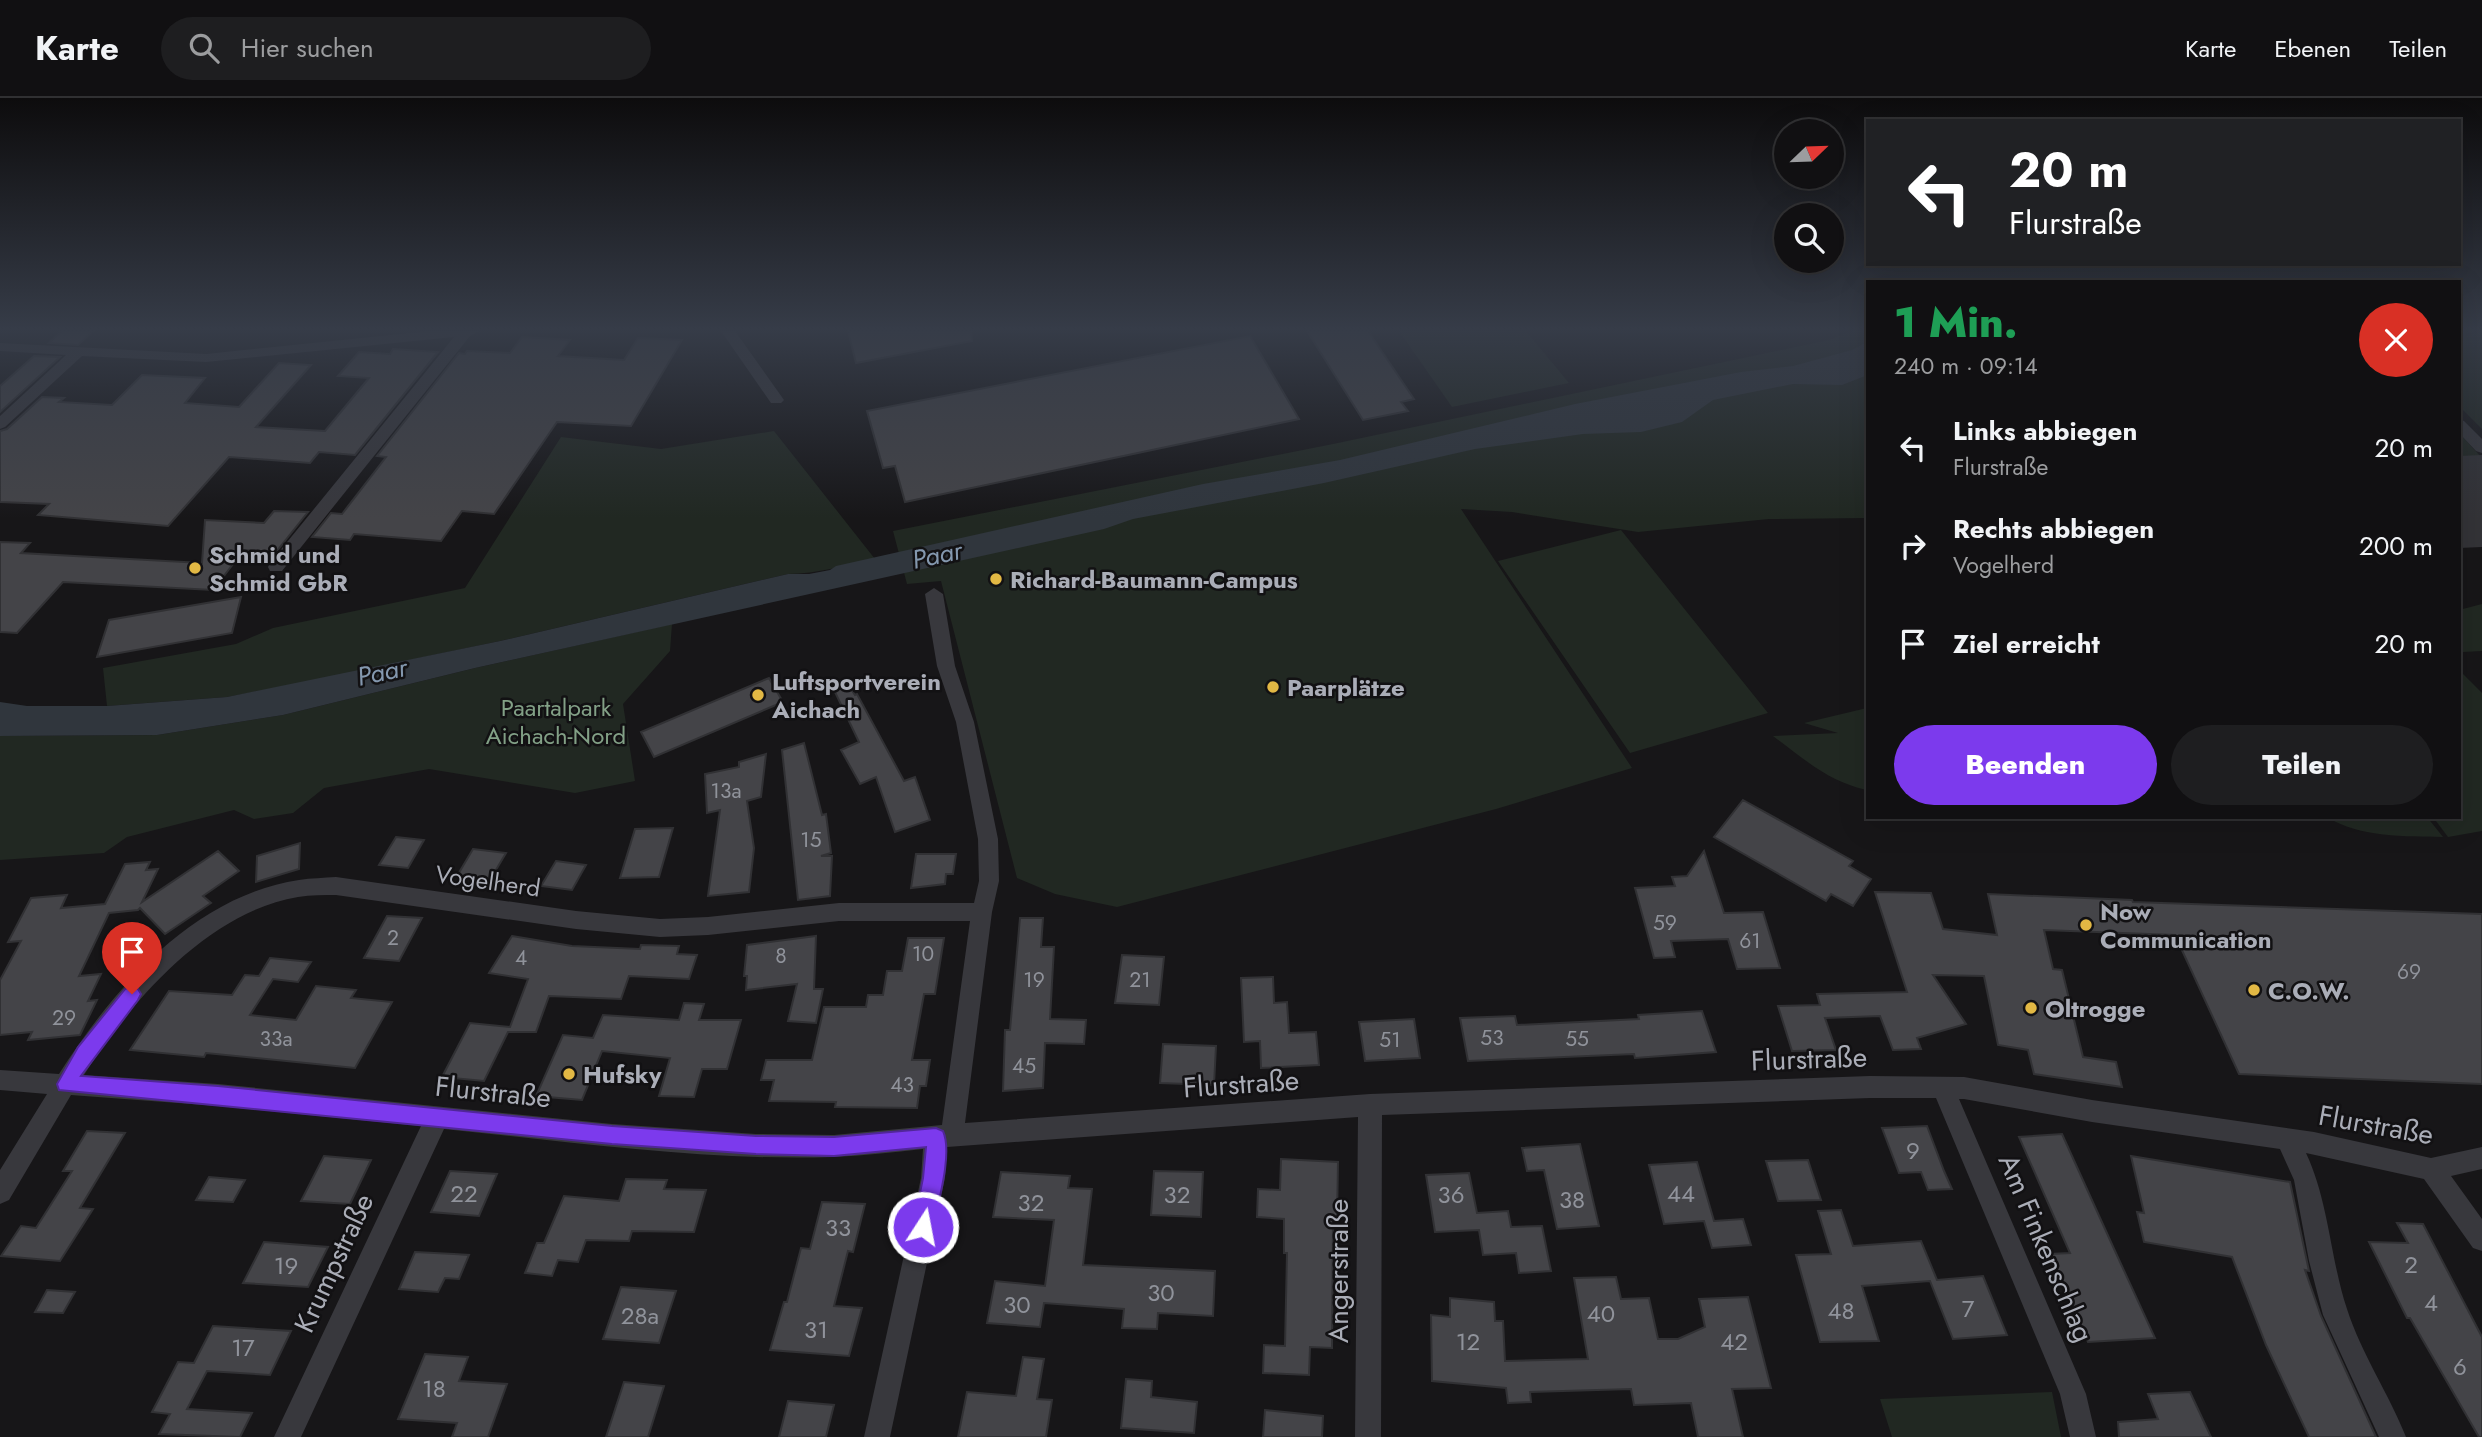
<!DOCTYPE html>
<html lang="de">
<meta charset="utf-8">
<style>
:root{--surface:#111012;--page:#1e1e20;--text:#f1f3f6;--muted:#9c9d9f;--line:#303032;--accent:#7c3aed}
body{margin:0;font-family:Jost,sans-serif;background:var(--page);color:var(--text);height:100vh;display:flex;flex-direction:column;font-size:26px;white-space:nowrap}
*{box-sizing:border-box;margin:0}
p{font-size:23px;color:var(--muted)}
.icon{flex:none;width:38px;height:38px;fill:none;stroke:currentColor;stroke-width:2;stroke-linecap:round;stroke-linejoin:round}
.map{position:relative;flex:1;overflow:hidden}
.drawer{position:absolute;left:1866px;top:182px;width:595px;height:539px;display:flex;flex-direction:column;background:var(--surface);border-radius:0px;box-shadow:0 7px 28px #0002,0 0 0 2px var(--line)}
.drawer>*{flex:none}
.hud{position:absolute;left:1866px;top:21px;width:595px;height:147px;border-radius:0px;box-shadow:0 7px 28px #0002,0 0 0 2px var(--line);background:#202124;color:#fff;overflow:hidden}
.needle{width:46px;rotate:67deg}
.fabs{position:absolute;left:1774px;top:21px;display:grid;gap:14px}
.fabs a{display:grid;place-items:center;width:70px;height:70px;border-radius:50%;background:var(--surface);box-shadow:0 7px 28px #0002,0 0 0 2px var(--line);font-size:35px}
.pin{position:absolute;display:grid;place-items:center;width:60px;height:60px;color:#fff;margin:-72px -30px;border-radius:50% 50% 50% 0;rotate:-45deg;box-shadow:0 0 7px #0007}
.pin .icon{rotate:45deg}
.me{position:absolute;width:77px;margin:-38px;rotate:11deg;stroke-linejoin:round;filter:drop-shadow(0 0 5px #0008)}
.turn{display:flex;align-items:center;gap:24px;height:147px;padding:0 28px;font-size:32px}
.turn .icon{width:91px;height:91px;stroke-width:2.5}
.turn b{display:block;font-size:49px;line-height:60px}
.round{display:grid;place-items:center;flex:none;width:74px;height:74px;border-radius:37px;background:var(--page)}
.headline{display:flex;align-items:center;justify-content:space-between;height:119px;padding:0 28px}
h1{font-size:42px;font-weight:800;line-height:52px;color:#1e9e55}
.action{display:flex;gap:14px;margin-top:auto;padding:14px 28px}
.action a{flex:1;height:80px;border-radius:42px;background:var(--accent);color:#fff;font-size:28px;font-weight:800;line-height:80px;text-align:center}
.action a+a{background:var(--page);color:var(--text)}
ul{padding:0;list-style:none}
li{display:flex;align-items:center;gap:21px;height:98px;padding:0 28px}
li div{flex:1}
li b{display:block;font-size:26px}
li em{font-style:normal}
header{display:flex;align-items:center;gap:42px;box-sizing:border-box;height:98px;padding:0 35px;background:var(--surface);border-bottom:2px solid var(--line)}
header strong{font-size:33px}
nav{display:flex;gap:38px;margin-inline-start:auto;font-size:24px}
.search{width:490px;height:63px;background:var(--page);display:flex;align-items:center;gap:18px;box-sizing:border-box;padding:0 24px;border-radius:38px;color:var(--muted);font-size:26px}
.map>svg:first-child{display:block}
.green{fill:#212822}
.water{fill:#30363d}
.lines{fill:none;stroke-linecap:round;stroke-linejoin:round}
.runway{fill:#333337;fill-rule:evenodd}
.building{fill:#444448;stroke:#313134;stroke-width:2}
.minor{fill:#38383d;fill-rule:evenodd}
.route{fill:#7c3aed;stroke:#51269a;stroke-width:2}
.poi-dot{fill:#e2b844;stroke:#121113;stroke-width:2.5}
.labels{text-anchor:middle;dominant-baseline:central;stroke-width:5;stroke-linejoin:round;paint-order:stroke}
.number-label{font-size:21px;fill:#90939b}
.poi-label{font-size:24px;font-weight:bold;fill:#aaadb7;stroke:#121113;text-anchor:start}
.park-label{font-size:24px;fill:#82a086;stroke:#121113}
.street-label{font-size:24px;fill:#aaadb7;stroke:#121113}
.near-number-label{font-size:24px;fill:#90939b}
.water-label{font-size:26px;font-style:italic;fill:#8498af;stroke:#121113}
.near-street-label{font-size:28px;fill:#aaadb7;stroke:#121113}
</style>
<header>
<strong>Karte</strong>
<div class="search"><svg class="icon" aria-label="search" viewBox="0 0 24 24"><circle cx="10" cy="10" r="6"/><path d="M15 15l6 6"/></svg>Hier suchen</div>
<nav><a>Karte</a><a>Ebenen</a><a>Teilen</a></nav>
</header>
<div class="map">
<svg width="2482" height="1339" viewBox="0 0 2482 1339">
<rect width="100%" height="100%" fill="#171618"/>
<path class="green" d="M1399 233H1526L1569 285 1452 309Z
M1852 233H1867V420L1769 421 1638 434 1512 414 1461 411 1632 670 1496 711 1117 809 1055 796 1017 780 941 483 907 486 893 433 1333 346 1829 242Z
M2482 233V331L2459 308V240Z
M774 333 875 461C845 467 818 476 788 476L500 543 301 585 227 599 107 608 103 570 236 546 273 530 465 490 561 339 661 351Z
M2459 335 2482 360V372L2459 374Z
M1621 432 1768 615 1630 655 1498 463Z
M2482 506V553L2463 554 2459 551V512Z
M672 526 670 553 623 606 635 683 575 695 429 671 324 690 293 715 254 721 234 712 127 739 104 755 0 762V638L157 637 283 617 475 570Z
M2459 572 2482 595V733L2448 739 2433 719H2459Z
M1867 610V692C1829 684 1804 661 1773 638L1838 635 1804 625Z
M2327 719H2427L2443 739C2406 738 2360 740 2327 719Z
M2052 1294 2061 1339H1892L1880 1301Z"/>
<path class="water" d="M1867 244 1865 278 1842 287 1793 286 1713 302 1682 324 1641 334 1583 336 1475 351 1324 385 1133 421 1104 431 475 570 283 617 157 637 0 638V604L27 608H107L227 599 500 543 788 476H809L830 472 836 468 1203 386 1340 362 1575 306 1741 274 1793 268 1852 252Z"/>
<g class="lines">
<path class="runway" d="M2482 357V449L2459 450V358Z"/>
</g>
<path class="building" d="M62 233H93L78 247 49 245Z
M848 233H971L972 243 856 265Z
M1307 233H1368L1414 301 1401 304 1408 313 1363 322Z
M1250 238 1299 321 905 404 895 368 883 370 867 313Z
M522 239 570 242 558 258 624 262 638 240 682 242 631 328 557 324 494 416 462 413 441 443 354 436 350 442 312 439 331 415 342 416 386 359 377 358 459 255 465 256 467 253 510 255Z
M393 251 438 254 355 357 319 354 310 365 229 359 168 428 38 417 49 406 0 404V333L7 331 42 299 64 300 59 304 112 307 142 277 205 280 185 305 239 309 279 265 311 267 256 329 325 333 369 280 338 278 359 254 390 256Z
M34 258 60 259 0 314V288Z
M274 413 308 414 276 454 244 452 213 492 63 484 17 535 0 534V444L30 445 21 455 202 465 205 422 264 425Z
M241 499 232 535 97 559 109 522Z
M769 580 783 604 654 659 641 634Z
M847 585 855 597 857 596 904 683 915 679 930 722 895 734 876 679 860 686 841 652 859 644 834 592Z
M804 645 822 717 826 716 831 755 821 758H832L830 798 798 802 782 652Z
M766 656 761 699 747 703 754 750 749 794 708 798 720 712 707 715 705 676 739 669V664Z
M1743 702 1853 763 1849 768 1871 781 1853 808 1831 796 1826 803 1714 739Z
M673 730 659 779 620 780 635 731Z
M396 739 424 742 408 770 379 767Z
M300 745 299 771 256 784 257 758Z
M473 751 506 755 490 782 457 778Z
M218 753 239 773 203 798 211 805 165 836 140 810 138 812 109 815 79 878 101 876 88 903 97 902 80 937 28 942 32 934 0 937V882L21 843 8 844 31 800 67 797 61 810 105 806 125 766 150 764 146 772 158 771 142 804Z
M1704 753 1724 815 1763 814 1780 870 1737 871 1728 841 1671 843 1675 859 1654 860 1635 790 1675 788 1672 779 1687 778Z
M916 756H956L953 776H946L945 786 911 790Z
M556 763 586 767 572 792 541 788Z
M1875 794 1931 795 1943 831 1997 837 1988 796 2132 802 2133 804 2482 816V986L2239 976 2175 837 2044 832 2053 871 2062 872 2083 959 2116 964 2122 989 2034 976 2028 952 1998 947 1984 878 1933 877 1966 926 1917 940 1921 951 1893 952 1880 918 1825 920 1836 952 1792 953 1778 908 1820 907 1817 896 1907 894Z
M387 818 422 820 399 863 364 860Z
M1020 820H1043L1041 849H1054L1050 921 1086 922 1084 946 1045 945 1043 990 1003 993 1005 932H1010Z
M512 838 572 848 640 851 641 847 679 848 677 856 697 857 689 881 629 878 621 901 549 898 536 934H508L484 983 442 979 470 925 510 929 528 881 489 875Z
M816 838 814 891H823L816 925 788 923 797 886 746 892 747 878H744L747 847Z
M908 840H944L935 896H924L912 962H930L926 988H920L917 1010 835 1009 836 1004 769 1003 774 982H761L766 962H812L824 909H866L868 897H883L887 873H902Z
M1122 857 1164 859 1159 907 1115 905Z
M270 860 311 864 298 884 273 881 250 917 296 922 316 888 356 892 351 900 392 904 355 970 206 955 204 959 130 952 169 893 232 897 245 877 259 878Z
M1273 879 1274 905 1287 904 1289 935 1316 934 1319 967 1261 970 1260 943 1244 944 1241 880Z
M684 905 704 906 699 922H741L727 971H702L694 999 659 998 670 960 602 953 582 1002 536 998 563 937 593 940 603 917 679 922Z
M1702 913 1716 954 1635 960 1634 956 1468 963 1460 920 1515 918 1517 927 1639 921 1638 917Z
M1414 921 1420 960 1365 963 1359 924Z
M1163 946 1216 948 1214 987 1160 985Z
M1927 1028 1944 1073 1952 1091 1928 1092 1921 1074 1899 1075 1882 1030Z
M87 1033 125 1035 80 1110 93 1111 60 1163 1 1158 21 1128 36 1130 72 1073H63Z
M2062 1036 2115 1153 2155 1240 2088 1244 2050 1156 2070 1155 2019 1039Z
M1580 1046 1599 1128 1557 1131 1544 1072 1527 1073 1522 1050Z
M324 1058 371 1062 350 1106 301 1103Z
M2131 1058 2290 1084 2309 1173 2305 1172 2321 1218 2376 1339H2309L2266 1247 2232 1159 2144 1144 2137 1114 2144 1115Z
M1281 1061 1338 1064 1337 1123H1333L1332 1250 1310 1249 1309 1277 1263 1275 1264 1247 1285 1248 1287 1155H1284V1121L1257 1119 1258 1091 1280 1092Z
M1808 1062 1821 1102 1778 1103 1766 1063Z
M1697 1064 1714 1123 1743 1121 1751 1147 1712 1150 1704 1123 1664 1126 1649 1067Z
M450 1073 497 1076 479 1118 431 1114Z
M1154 1073 1203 1074 1201 1119 1151 1117Z
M1001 1074 1070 1078 1068 1090 1092 1091 1083 1167 1215 1173 1213 1218 1158 1215 1157 1231 1122 1230 1124 1211 1044 1205 1040 1229 987 1225 995 1183 1045 1188 1054 1122 993 1119Z
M1469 1075 1477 1115 1508 1113 1511 1129 1542 1128 1551 1173 1519 1175 1516 1155 1483 1157 1479 1132 1435 1134 1426 1077Z
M209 1079 245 1082 233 1104 196 1102Z
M626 1081 667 1082 664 1091 706 1092 694 1134 632 1133 629 1143 586 1142 578 1164 558 1162 552 1178 525 1175 537 1145H544L564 1098 619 1103Z
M822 1104 865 1106 853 1154 848 1153 834 1208 862 1210 849 1258 770 1252 784 1204H787L801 1150 810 1151Z
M1841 1112 1853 1148 1921 1143 1937 1182 1983 1178 2007 1237 1953 1241 1930 1183 1862 1188 1879 1243 1820 1244 1796 1157 1831 1156 1818 1113Z
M2397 1125 2423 1126 2482 1239V1339H2479L2410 1220H2407L2369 1144 2408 1145Z
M264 1144 328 1149 308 1189 243 1185Z
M415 1154 454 1156 469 1157 459 1181 445 1180 438 1194 399 1191Z
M1616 1179 1621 1201 1649 1200 1658 1241H1678L1705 1229 1699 1201 1748 1199 1771 1290 1732 1291 1743 1339H1698L1691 1305 1634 1307 1631 1291 1530 1294 1531 1304 1508 1305 1506 1290 1432 1283 1431 1217 1450 1219V1200L1494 1204 1495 1223H1503L1505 1263 1588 1261 1574 1180Z
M621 1189 676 1193 659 1245 603 1241Z
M47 1192 75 1194 63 1215 35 1214Z
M213 1228 291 1233 270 1277 207 1273 187 1311 252 1315 240 1339 159 1336 170 1316 152 1314 178 1264 194 1265Z
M425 1256 468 1259 459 1283 507 1286 488 1339H452L457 1325 398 1321Z
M1023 1259 1044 1261 1037 1301 1052 1302 1046 1339H958L967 1294 1016 1298Z
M1126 1281 1152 1283 1151 1299 1197 1304 1194 1335 1121 1330Z
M624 1284 664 1288 648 1339H606Z
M2190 1294 2211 1339H2119L2118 1324 2158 1321 2148 1296Z
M788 1303 834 1307 826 1339H779Z
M1265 1312 1323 1318 1322 1339H1263Z"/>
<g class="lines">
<path class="minor" d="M430 233H479L470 238 282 473H270L268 469 270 465 454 239 206 264 82 258 5 329 0 331V318L66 257 0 253V245L206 256Z
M721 233H735L784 302 781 305H771Z
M2459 321 2464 323 2482 341V355L2476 353 2459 335Z
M934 490 943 496 955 568 974 624 998 741 999 783 992 814 965 1025 1370 996 1870 978 1964 979 2092 1002 2314 1034 2431 1060 2482 1049V1071L2451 1078 2482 1121V1153L2473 1150 2424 1081 2306 1055C2329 1104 2330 1160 2347 1211 2361 1255 2389 1296 2406 1339H2379L2323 1217 2309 1163 2294 1082 2280 1051 2092 1024 1964 1001H1959L2086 1296 2096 1339H2070L2060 1296 1936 1000H1870L1382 1017 1381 1339H1355L1358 1019 947 1049 945 1080 890 1339H864L921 1080 923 1051C893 1054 863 1058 833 1059 703 1063 572 1044 444 1031L301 1339H274L421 1028 218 1008 71 997 9 1102 0 1106V1072L47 996 0 992V972L59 976C113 891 193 798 299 782 311 780 324 780 336 779L576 813 660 821 708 819 839 805H974L979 783 978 741 956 624 937 568 925 496ZM336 797 576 831 660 839 708 837 839 823H970L942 1027 834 1037 756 1036 612 1026 218 986 84 977C130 904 208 814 298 799 311 797 324 797 336 797Z"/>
</g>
<linearGradient id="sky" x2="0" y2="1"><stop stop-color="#0d0c0d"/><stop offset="0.55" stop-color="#363c48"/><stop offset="1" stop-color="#363c48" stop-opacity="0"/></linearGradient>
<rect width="2482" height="420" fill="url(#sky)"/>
<path class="route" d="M132 888 138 891 141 896 138 902 81 978 218 988 612 1028 756 1038 834 1039 936 1030 943 1033C953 1055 938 1105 933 1129L930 1136 923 1139 916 1136 913 1129 923 1080 926 1049 834 1058 756 1056 612 1046 59 992 57 986 78 949 125 891Z"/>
<g class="poi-dot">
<circle cx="195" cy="470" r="7"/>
<circle cx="996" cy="481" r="7"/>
<circle cx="1273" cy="589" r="7"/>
<circle cx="758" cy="597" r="7"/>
<circle cx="2086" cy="827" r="7"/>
<circle cx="2254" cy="892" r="7"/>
<circle cx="2031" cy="910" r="7"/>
<circle cx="569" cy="976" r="7"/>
</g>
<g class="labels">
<g class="number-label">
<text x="726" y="693">13a</text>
<text x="811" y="742">15</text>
<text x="1665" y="825">59</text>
<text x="393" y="840">2</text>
<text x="1750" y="843">61</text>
<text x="923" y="856">10</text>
<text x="781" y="858">8</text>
<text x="521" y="860">4</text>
<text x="2409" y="874">69</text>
<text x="1034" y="882">19</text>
<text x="1140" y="882">21</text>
<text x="64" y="920">29</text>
<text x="1492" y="940">53</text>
<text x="276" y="941">33a</text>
<text x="1577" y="941">55</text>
<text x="1390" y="942">51</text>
<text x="1024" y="968">45</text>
<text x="902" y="987">43</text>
</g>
<g class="poi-label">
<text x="209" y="456">Schmid und<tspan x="209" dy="28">Schmid GbR</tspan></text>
<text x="1010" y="481">Richard-Baumann-Campus</text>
<text x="772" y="583">Luftsportverein<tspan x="772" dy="28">Aichach</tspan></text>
<text x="1287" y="589">Paarplätze</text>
<text x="2100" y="813">Now<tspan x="2100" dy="28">Communication</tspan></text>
<text x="2268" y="892">C.O.W.</text>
<text x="2045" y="910">Oltrogge</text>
<text x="583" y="976">Hufsky</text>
</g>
<g class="park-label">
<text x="556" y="609">Paartalpark<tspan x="556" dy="28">Aichach-Nord</tspan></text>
</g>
<g class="street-label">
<text transform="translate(488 783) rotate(8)">Vogelherd</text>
</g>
<g class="near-number-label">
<text x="1913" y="1052">9</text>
<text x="464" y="1095">22</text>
<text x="1681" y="1095">44</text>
<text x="1177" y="1096">32</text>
<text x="1451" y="1096">36</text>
<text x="1572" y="1101">38</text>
<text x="1031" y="1104">32</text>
<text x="838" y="1129">33</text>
<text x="2411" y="1166">2</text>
<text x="286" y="1167">19</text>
<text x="1161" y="1194">30</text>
<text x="2431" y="1204">4</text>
<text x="1017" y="1206">30</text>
<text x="1968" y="1210">7</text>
<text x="1841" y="1212">48</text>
<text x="1601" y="1215">40</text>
<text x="640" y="1217">28a</text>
<text x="816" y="1231">31</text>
<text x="1468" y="1243">12</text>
<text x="1734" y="1243">42</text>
<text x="243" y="1249">17</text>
<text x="2460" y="1268">6</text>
<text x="434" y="1290">18</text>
</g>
<g class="water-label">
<text transform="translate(937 457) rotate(-12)">Paar</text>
<text transform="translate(382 574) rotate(-12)">Paar</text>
</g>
<g class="near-street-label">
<text transform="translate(1809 961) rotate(-2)">Flurstraße</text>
<text transform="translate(1241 986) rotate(-4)">Flurstraße</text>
<text transform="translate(493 994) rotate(6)">Flurstraße</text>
<text transform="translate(2376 1027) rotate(10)">Flurstraße</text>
<text transform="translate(2046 1150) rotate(67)">Am Finkenschlag</text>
<text transform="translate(334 1165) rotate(-65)">Krumpstraße</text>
<text transform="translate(1338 1173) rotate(-90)">Angerstraße</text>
</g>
</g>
</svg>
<div class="fabs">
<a><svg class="needle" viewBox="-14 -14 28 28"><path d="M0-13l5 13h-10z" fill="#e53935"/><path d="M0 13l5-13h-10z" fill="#9c9d9f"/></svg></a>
<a><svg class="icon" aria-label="search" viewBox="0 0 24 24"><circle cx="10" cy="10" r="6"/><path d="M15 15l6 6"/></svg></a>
</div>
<div class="pin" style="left:132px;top:896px;background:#d93025"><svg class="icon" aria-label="arrive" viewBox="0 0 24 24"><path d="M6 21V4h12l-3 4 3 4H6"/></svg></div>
<svg class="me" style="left:923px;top:1129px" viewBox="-20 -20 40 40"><circle r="17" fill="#7c3aed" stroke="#fff" stroke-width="3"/><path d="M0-11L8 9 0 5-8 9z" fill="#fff"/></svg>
<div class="hud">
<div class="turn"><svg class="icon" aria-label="left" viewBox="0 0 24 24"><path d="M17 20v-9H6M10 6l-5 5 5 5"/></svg><div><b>20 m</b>Flurstraße</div></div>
</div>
<section class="drawer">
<div class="headline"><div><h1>1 Min.</h1><p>240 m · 09:14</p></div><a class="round" style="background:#d93025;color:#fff"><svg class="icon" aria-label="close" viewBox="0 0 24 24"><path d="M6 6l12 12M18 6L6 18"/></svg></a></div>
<ul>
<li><svg class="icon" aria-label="left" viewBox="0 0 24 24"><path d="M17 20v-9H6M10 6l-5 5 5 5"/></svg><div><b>Links abbiegen</b><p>Flurstraße</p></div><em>20 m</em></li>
<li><svg class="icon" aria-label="right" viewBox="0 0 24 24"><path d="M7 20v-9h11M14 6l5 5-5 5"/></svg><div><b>Rechts abbiegen</b><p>Vogelherd</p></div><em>200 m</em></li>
<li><svg class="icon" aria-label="arrive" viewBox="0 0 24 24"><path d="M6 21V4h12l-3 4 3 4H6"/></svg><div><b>Ziel erreicht</b></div><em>20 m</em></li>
</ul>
<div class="action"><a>Beenden</a><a>Teilen</a></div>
</section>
</div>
